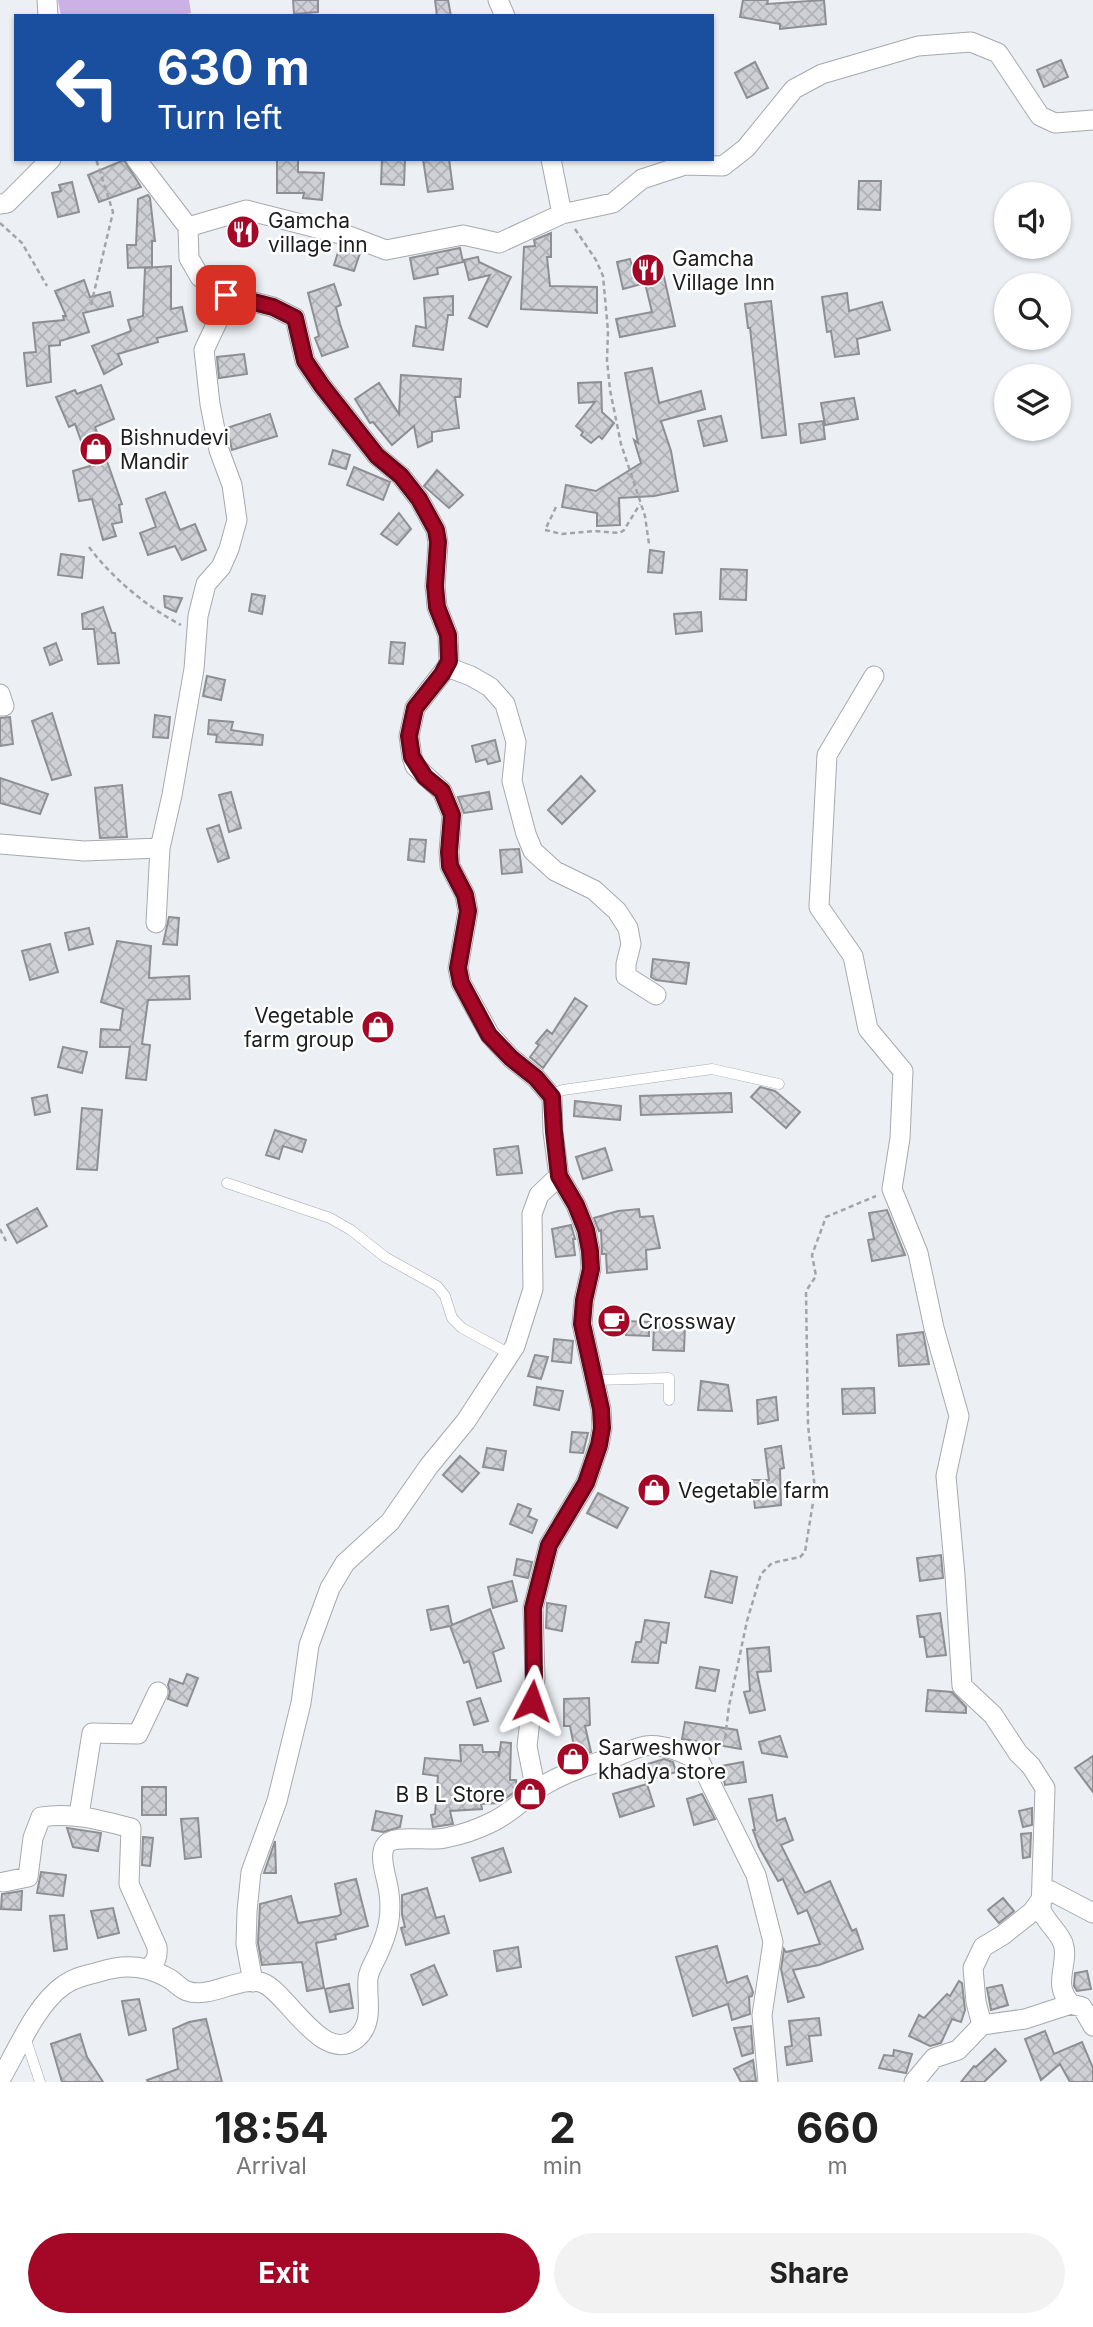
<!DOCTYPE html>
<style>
:root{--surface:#fff;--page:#f2f2f2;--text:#222;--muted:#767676;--accent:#a40826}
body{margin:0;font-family:Inter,sans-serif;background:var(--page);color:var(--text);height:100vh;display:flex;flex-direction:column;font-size:26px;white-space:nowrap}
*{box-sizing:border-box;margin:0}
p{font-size:23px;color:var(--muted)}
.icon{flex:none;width:38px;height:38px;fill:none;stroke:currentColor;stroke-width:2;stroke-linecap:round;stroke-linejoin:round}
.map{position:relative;height:2082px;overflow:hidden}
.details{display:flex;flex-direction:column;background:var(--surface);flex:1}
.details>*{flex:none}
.banner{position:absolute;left:14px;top:14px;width:700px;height:147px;border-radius:0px;box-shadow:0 2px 5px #0004;background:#1a4fa0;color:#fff;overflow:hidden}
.tools{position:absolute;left:994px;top:182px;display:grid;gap:14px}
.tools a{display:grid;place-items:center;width:77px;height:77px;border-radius:50%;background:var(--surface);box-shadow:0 2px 5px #0004;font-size:35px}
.pin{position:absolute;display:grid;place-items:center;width:60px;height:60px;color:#fff;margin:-30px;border-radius:14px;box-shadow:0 4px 10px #0006}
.me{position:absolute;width:77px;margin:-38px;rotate:4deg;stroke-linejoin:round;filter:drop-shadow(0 0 5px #0008)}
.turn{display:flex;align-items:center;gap:24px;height:147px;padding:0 28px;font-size:32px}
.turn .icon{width:91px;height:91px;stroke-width:2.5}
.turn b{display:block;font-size:49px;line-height:60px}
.eta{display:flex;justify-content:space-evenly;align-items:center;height:119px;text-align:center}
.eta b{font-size:42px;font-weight:700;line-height:49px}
.action{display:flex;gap:14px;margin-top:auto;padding:14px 28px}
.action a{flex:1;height:80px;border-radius:42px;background:var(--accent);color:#fff;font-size:28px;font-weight:700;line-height:80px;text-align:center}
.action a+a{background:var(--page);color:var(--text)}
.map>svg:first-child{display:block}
.green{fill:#cbb1e6}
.building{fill:url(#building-cross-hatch);stroke:#8e8f93;stroke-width:2}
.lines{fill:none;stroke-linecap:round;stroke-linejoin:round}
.service-casing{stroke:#a6a9ad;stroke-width:11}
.minor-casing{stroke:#a6a9ad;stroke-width:21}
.path{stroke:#a2a4a8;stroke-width:2.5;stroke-dasharray:5 3.5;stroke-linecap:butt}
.service{stroke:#fff;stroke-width:10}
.minor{stroke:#fff;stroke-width:19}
.route-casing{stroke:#6b0519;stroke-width:18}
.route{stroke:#a40826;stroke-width:12}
.labels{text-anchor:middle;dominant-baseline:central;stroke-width:5;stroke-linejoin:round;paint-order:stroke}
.poi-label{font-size:21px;fill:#1d1e20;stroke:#fff;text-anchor:start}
</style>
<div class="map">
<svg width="1093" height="2082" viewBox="0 0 1093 2082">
<defs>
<pattern id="building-cross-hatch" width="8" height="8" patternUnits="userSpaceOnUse" patternTransform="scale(1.75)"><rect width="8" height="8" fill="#cfd0d5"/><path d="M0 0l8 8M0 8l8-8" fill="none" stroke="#b1b2b7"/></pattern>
</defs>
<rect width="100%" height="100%" fill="#eceff3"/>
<path class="green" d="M58 0H189L191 13 177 16H61Z"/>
<path class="building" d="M293 0H318V12L294 14Z
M435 0H448L451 16H437Z
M743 0H768L767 4 824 0 826 24 780 29V24L740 17Z
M1061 60 1068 77 1044 87 1037 70Z
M755 62 768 88 747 98 735 73Z
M277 159H298V172L324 173 322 200 303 198 304 193H277Z
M382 159H405L404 185 381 184Z
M423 159H449L453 189 428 192Z
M124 160 141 187 99 202 88 175Z
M859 181H881L880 210 858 209Z
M72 182 79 212 58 217 52 193 61 191 59 185Z
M148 195 150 198 155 241H152V267L128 268 127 245H136L138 199Z
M551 233V257H547L550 286 597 287V313L521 309 524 247 535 246 534 240Z
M340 246 360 253 354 271 334 265Z
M460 248 463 262 437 268 438 274 414 279 410 258Z
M478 257 479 262 511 277 487 327 469 318 490 275 469 280 464 260Z
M630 259 632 266 660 259 675 326 620 337 616 319 652 312 645 283 623 289 617 262Z
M171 266V309L182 307 187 331 157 338 158 342 118 354 122 364 104 374 92 346 131 331 128 320 143 316 145 268Z
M84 280 90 297 110 292 113 306 83 313 89 332 60 341V345L49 346 51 382 27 386 24 353 36 352 33 323 64 320 63 316H66L55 291Z
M334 284 341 305 336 307 340 324 348 347 322 356 315 338 319 336 308 293Z
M847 293 849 311 882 302 890 330 857 339 859 354 835 357 831 331 827 332 822 297Z
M453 296V315H448L443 350 413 346 416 326 426 328 424 298Z
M771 301 786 435 762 438 750 328H748L745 304Z
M244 354 247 374 219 378 217 357Z
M652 368 659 403 701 391 705 409 661 421 671 451 678 491 654 496 619 498 620 525 597 526V513L562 507 566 485 596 491 641 463 634 440 638 443 625 373Z
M401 375 461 379 460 397H455L459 428 432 432V441L418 447 414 426 392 445 373 422 370 423 355 399 379 383 399 414Z
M601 382 602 412 614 423 602 439 599 436 591 443 581 435 583 432 576 426 595 402 579 403 578 383Z
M101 385 114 419 95 427 122 504 119 505 122 522 112 524 116 536 103 540 92 499 79 501 73 471 90 466 75 424 69 427 56 397 75 390 77 394Z
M854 398 858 419 825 425 821 403Z
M270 414 277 436 232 450 227 428Z
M721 416 727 441 704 446 698 421Z
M823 421 825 439 801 443 799 424Z
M333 450 350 455 346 469 329 464Z
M354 467 390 482 383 500 347 485Z
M437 470 463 495 449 508 424 486Z
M165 492 180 530 195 524 206 550 182 560 175 546 148 555 140 533 156 527 146 499Z
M399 513 411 529 397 545 381 534Z
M650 550 664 552 662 573 648 572Z
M61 554 84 557 82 578 58 575Z
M721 569 747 570 746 600 720 599Z
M252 594 265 596 262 614 249 611Z
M164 596 182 598 176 612 165 607Z
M103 607 112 633H115L119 663 98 664 94 629H83L82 614Z
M701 612 702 631 676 634 674 614Z
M391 642 405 643 403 664 389 663Z
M56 643 62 660 50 665 44 648Z
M207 676 225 680 221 700 203 696Z
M52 713 71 775 52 780 32 721Z
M155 715 170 717 168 738 153 737Z
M10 717 13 744 0 746V718Z
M209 720 233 722 231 730 263 735 262 745 216 742 217 735 208 734Z
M495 740 500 761 488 764 486 759 476 762 472 746Z
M581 776 595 791 562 824 548 810Z
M0 778 48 794 40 814 0 803Z
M122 785 127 837 100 838 95 788Z
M231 792 241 828 229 832 219 795Z
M489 792 492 809 464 813 458 797Z
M219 825 229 858 218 862 207 829Z
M410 839 426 840 424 862 408 860Z
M519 849 522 872 502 874 500 850Z
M169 917 179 918 177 945 163 944Z
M89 928 93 944 69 950 65 933Z
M117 941 151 946 149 978 189 976 190 999 148 1000 142 1044 150 1045 146 1080 126 1078 130 1047H100L101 1029 120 1030 123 1009 101 1002Z
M50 944 58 972 30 980 22 951Z
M653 959 689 963 686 984 656 980 651 977Z
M575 998 587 1006 543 1068 530 1057 539 1045 536 1043 547 1030 552 1034Z
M63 1047 87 1052 82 1073 58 1067Z
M760 1087 775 1091 800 1112 786 1128 751 1097Z
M731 1093 732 1112 641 1115 640 1096Z
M47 1095 50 1112 35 1115 32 1098Z
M575 1101 621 1106 620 1120 574 1116Z
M82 1108 102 1110 97 1170 77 1169Z
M275 1130 306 1140 302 1152 283 1146 279 1159 266 1155Z
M518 1146 522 1173 497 1175 494 1149Z
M605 1148 612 1170 583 1179 576 1157Z
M37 1208 47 1226 17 1243 7 1225Z
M639 1209 640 1217 653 1216 660 1248 646 1250 647 1269 607 1273 606 1254H602L601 1230 599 1231 594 1218 618 1211Z
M887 1210 905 1255 872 1261 868 1240 874 1239 869 1213Z
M571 1225 575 1239H573L575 1255 556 1257 552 1229Z
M626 1321 649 1322V1336L626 1335Z
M654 1324 685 1325 684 1351 653 1350Z
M923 1332 929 1364 899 1366 897 1335Z
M554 1339 573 1341 571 1363 552 1361Z
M535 1355 548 1357 541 1379 528 1376Z
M701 1381 728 1385 732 1411 698 1410Z
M537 1387 563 1391 559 1410 534 1405Z
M874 1388 875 1413 843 1414 842 1389Z
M776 1397 778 1420 758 1424 757 1400Z
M572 1432 588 1433 583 1453 570 1452Z
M781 1446 784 1468 780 1469 781 1505 755 1508 752 1480H769L765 1449Z
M487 1448 506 1451 503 1470 483 1467Z
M460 1456 479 1473 462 1492 443 1475Z
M598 1493 628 1508 617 1528 587 1513Z
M518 1504 531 1509 528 1516 537 1520 532 1533 510 1524Z
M941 1555 943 1578 920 1581 917 1558Z
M517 1559 532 1562 528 1578 514 1575Z
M711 1571 737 1577 732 1603 705 1597Z
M512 1581 517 1601 493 1608 488 1587Z
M547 1603 566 1606 562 1631 546 1628Z
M448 1606 452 1625 490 1609 504 1648 493 1652 501 1681 477 1688 469 1661 464 1663 450 1626 431 1630 427 1610Z
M940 1613 946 1655 927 1657 924 1637H920L917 1616Z
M645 1620 669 1623 666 1643 661 1642 658 1663 632 1662 636 1642H641Z
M769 1647 771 1671 757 1672 765 1710 750 1713 744 1692 750 1691 747 1649Z
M700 1667 719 1670 715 1691 696 1688Z
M187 1674 198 1678 187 1706 168 1699 170 1692 168 1685 170 1679 183 1684Z
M928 1690 952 1692 966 1707V1713L926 1711Z
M480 1698 488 1721 474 1725 467 1702Z
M589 1698 590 1725 585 1726 591 1752 576 1756 570 1726H564V1699Z
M685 1722 737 1730 741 1749 682 1739Z
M780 1736 787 1757 762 1753 759 1742Z
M501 1742 511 1743 510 1780H516L517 1790 500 1803 481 1804 482 1809 450 1811 453 1824 433 1827 431 1815 435 1814 438 1776 423 1774 425 1758 461 1761 460 1745H482L483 1752H498L499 1757Z
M1093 1756V1792L1075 1768Z
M664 1759 673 1762 676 1772 645 1781 641 1766Z
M743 1762 746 1782 725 1785 721 1766Z
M647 1784 654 1806 620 1817 613 1794Z
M142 1787H166V1815H142Z
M702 1794 715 1819 694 1825 687 1799Z
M772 1795 777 1821 785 1818 793 1840 781 1845 805 1893 830 1881 852 1931 856 1929 863 1949 819 1965 793 1970 804 1997 788 2002 781 1969 784 1949 786 1952 820 1944 807 1910 798 1914 783 1879 778 1881 759 1847 753 1830H755L749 1799Z
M1032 1808V1825L1023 1827 1019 1811Z
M376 1811 402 1816 400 1827 383 1832 372 1830Z
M198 1818 201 1857 185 1859 181 1819Z
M67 1828 101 1833 98 1851 73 1847Z
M1031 1833 1030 1857 1023 1858 1021 1834Z
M143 1837 153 1838 150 1866 142 1865Z
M275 1841 276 1873H264Z
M503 1848 511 1872 480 1881 472 1858Z
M41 1872 66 1875 63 1896 37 1893Z
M356 1879 368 1926 335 1935 336 1939 316 1943 324 1988 307 1991 302 1962 262 1965 258 1943 260 1904 291 1896 298 1923 338 1916 341 1914 335 1884Z
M427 1888 436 1918 444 1916 449 1933 406 1945 401 1928 405 1927 402 1915V1895Z
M22 1891 21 1910 1 1909 2 1894Z
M1003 1898 1014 1911 999 1923 988 1910Z
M113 1908 119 1933 98 1938 91 1911Z
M64 1915 67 1949 54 1951 50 1916Z
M717 1946 727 1983 747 1976 753 1992 752 1996 749 1997 750 2014 732 2020 728 2004 693 2016 676 1957Z
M518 1947 521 1967 497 1971 494 1951Z
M434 1965 447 1995 423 2005 411 1975Z
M1087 1971 1091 1989 1077 1991 1074 1986 1075 1973Z
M959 1981 962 1983 965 2010 961 2022 952 2019 941 2043 930 2046 909 2036 919 2015 924 2018 947 1994 950 1996Z
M349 1984 353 2008 330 2012 325 1989Z
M1002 1985 1008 2005 991 2010 987 1988Z
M139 1999 146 2030 129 2035 122 2001Z
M819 2018 821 2035 809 2036 812 2061 787 2065 785 2047 792 2046 789 2021Z
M206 2019 222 2082H148L147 2080 178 2069 173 2029 189 2022Z
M751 2026 753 2053 742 2056 734 2028Z
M1045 2031 1054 2054 1082 2042 1093 2068V2082H1070L1060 2064 1041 2080 1025 2039Z
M80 2034 87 2057 103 2082H62L51 2044Z
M995 2049 1006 2061 984 2082H961L974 2066 976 2067Z
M894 2050 912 2054 906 2073 879 2068 884 2055 893 2056Z
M753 2060 756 2081 741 2082 734 2069Z"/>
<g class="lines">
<defs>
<path id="service" d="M550 1094 563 1090 712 1069 779 1084
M227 1183 330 1218 351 1230 385 1257 437 1286 445 1296 452 1318 462 1328 510 1354
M595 1380 669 1378V1400
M25 2037 40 2082"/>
<path id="minor" d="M47 0 48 16
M498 0 505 16
M136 159 188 227 246 210 352 237 386 250 463 235 499 243 562 214 613 203 642 179 685 165 723 166 746 148 794 89 822 74 918 46 971 42 998 53 1040 116 1055 123 1093 120
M551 159 562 214
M0 204 7 203 51 159
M188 227 189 258 200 277 226 295 273 307 295 318 305 361 322 386 377 456 401 476 419 499 436 530 438 543 435 586 437 607 448 635 449 661 447 667 415 708 409 736 412 757 415 766 442 791 452 815 449 852 450 866 465 895 468 911 458 968 461 983 490 1035 511 1058 536 1078 552 1097 553 1132 559 1176 576 1205 586 1230 590 1251 591 1269 584 1300 582 1324 601 1409 602 1428 599 1445 586 1483 549 1545 533 1608 535 1678 527 1746 536 1791
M447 667 471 676 490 687 505 704 516 742 512 781 526 834 533 851 555 871 594 890 617 911 628 928 631 944 626 964V976L656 995
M874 676 827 755 819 907 853 956 868 1029 903 1071 900 1138 892 1189 918 1253 934 1328 959 1416 946 1476 955 1575 962 1686 993 1715 1018 1753 1031 1766 1045 1788 1041 1910C1046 1922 1058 1931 1063 1943 1070 1964 1051 1984 1071 2004
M0 694 4 706H0
M0 844 84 851 160 848
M156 923 160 848 172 795 194 669 198 616 206 584 221 567 229 549 237 520 232 485 219 450 210 404 204 350 221 314 226 295
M79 1815 92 1733 138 1734 158 1692
M4 1882 28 1877 33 1838 41 1817C73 1812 100 1820 131 1828L129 1884 157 1947C158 1958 156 1962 147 1969
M253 1982 246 1944 247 1911 251 1872 277 1801 301 1703 309 1645 330 1588 345 1563 390 1522 429 1466 466 1421 515 1346 533 1289 532 1214 539 1195 559 1176
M982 2025 976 2002 973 1968 983 1947 1003 1935 1032 1912 1042 1898 1051 1891 1093 1913
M0 2080C17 2051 36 2004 64 1985 75 1977 87 1975 99 1972 114 1967 130 1965 146 1969 154 1971 163 1975 170 1979 176 1983 181 1989 187 1991 210 2000 243 1973 265 1984 289 1996 324 2066 357 2038 375 2022 366 1998 368 1978 369 1970 375 1961 378 1954 388 1932 392 1916 389 1893 388 1880 378 1858 385 1846 392 1833 430 1842 445 1838 460 1835 476 1830 490 1823 511 1814 527 1795 546 1784 568 1771 592 1764 615 1757 625 1753 635 1748 645 1746 662 1743 686 1753 700 1762L756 1875 773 1942 762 2015 768 2082
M914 2082 934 2058 958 2050 982 2025 1025 2019 1071 2004 1082 2007 1093 2026"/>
</defs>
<use href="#service" class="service-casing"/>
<use href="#minor" class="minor-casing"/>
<path class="path" d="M0 223 22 243 47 286
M575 229 596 260 603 276 608 331 607 360 610 390 621 444 645 516 649 544
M91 305 113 212 96 159
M556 507 545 530 562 534 594 531 620 533 624 530 640 504
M89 547C112 578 147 607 181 625
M0 1229 7 1243
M714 1751 725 1739 729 1706 747 1621 761 1574 772 1563 800 1557 805 1552 815 1490 808 1425 806 1291 816 1276 812 1255 826 1217 876 1196"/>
<use href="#service" class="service"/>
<use href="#minor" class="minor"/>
</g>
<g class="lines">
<defs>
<path id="route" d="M226 295 273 307 295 318 305 361 322 386 377 456 401 476 419 499 436 530 438 542 435 586 437 607 448 635 449 661 442 674 415 708 409 736 412 757 425 777 442 791 452 815 449 852 450 866 465 895 468 911 458 968 461 983 489 1035 511 1058 536 1078 552 1097 554 1132 559 1176 576 1205 586 1230 590 1251 591 1269 584 1300 582 1324 601 1409 602 1428 599 1445 586 1483 549 1545 533 1608 534 1678 532 1701"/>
</defs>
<use href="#route" class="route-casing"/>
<use href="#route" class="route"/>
</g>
<defs>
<symbol id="restaurant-disc" viewBox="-11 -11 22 22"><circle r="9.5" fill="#a40826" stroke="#fff"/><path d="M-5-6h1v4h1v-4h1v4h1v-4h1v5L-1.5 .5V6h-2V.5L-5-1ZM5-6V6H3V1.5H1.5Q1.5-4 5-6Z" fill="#fff"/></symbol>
<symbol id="shop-disc" viewBox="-11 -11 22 22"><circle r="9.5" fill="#a40826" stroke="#fff"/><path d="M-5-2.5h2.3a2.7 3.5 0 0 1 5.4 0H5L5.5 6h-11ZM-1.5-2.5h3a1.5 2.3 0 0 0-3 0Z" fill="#fff"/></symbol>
<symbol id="cafe-disc" viewBox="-11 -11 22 22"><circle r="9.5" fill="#a40826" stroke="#fff"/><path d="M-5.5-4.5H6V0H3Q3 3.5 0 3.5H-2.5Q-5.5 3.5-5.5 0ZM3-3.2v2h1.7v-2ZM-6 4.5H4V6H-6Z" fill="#fff"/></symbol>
</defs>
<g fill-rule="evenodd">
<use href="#restaurant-disc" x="224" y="213" width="38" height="38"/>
<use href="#restaurant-disc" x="629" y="251" width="38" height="38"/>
<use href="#shop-disc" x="77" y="430" width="38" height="38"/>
<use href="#shop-disc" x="359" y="1008" width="38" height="38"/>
<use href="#cafe-disc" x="595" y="1302" width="38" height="38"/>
<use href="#shop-disc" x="635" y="1471" width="38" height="38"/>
<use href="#shop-disc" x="554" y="1740" width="38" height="38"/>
<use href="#shop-disc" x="511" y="1775" width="38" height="38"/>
</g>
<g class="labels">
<g class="poi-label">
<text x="268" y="220">Gamcha<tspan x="268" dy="24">village inn</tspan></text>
<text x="672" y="258">Gamcha<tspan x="672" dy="24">Village Inn</tspan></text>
<text x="120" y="437">Bishnudevi<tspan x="120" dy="24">Mandir</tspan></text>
<text x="354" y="1015" text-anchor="end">Vegetable<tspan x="354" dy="24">farm group</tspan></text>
<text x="638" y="1321">Crossway</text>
<text x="678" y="1490">Vegetable farm</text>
<text x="598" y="1747">Sarweshwor<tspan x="598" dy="24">khadya store</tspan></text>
<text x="505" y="1794" text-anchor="end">B B L Store</text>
</g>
</g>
</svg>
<div class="tools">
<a><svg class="icon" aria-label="sound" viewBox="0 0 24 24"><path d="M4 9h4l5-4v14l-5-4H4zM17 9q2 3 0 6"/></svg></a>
<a><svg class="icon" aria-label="search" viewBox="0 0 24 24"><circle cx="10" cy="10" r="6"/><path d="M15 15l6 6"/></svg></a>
<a><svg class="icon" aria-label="layers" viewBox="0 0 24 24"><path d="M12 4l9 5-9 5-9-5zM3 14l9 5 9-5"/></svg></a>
</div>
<div class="pin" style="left:226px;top:295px;background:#d93025"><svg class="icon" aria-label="arrive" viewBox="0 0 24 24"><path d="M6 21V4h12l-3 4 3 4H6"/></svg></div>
<svg class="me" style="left:532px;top:1701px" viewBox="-20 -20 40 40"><path d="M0-17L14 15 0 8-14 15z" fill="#a40826" stroke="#fff" stroke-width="4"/></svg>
<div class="banner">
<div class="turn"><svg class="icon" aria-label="left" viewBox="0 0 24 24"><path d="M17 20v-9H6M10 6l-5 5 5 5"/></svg><div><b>630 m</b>Turn left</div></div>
</div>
</div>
<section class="details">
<div class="eta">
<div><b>18:54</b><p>Arrival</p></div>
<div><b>2</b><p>min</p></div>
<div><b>660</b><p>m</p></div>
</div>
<div class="action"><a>Exit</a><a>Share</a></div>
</section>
